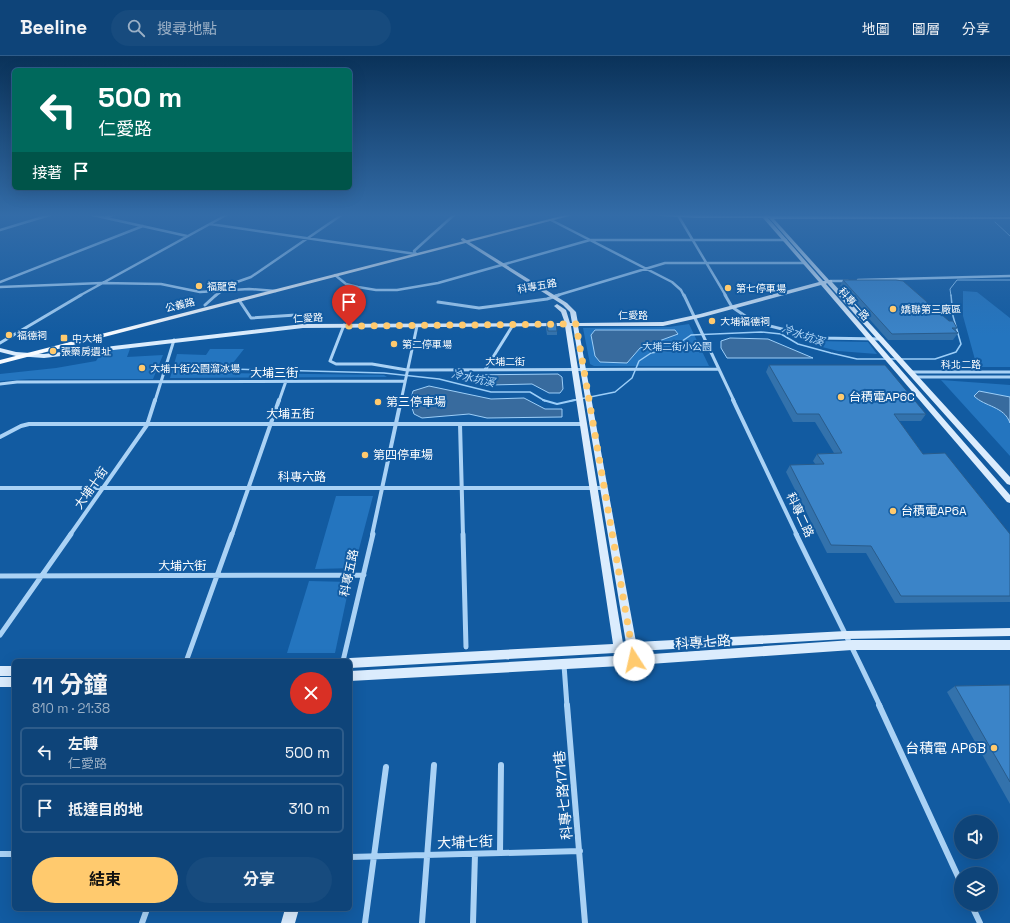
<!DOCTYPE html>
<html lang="zh-TW">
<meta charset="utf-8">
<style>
:root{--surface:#0e4479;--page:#174b7e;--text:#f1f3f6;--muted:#9bb0c6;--line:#2e5c8a;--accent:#ffca6e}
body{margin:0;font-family:"Space Grotesk","Noto Sans TC",sans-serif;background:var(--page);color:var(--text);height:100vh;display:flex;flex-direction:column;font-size:15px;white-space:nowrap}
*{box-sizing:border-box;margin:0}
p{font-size:13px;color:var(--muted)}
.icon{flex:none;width:22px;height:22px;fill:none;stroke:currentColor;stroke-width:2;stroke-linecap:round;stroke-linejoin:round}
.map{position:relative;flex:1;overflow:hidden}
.sheet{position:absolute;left:12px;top:603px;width:340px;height:252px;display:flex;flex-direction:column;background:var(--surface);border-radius:6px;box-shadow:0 4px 16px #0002,0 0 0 1px var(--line)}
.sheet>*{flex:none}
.guide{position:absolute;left:12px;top:12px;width:340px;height:122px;border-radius:6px;box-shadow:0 4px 16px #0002,0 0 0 1px var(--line);background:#00695c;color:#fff;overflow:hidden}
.fabs{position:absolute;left:954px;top:759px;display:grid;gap:8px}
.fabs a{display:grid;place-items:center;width:44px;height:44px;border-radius:50%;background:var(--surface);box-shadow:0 4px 16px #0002,0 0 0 1px var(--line);font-size:20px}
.pin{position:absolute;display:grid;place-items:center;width:34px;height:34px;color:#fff;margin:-41px -17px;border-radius:50% 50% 50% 0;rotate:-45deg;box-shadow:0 0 4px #0007}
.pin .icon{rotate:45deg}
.me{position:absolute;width:44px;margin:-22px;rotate:350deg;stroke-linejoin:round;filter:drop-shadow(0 0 3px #0008)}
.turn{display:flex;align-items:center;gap:14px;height:84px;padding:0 20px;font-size:18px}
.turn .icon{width:52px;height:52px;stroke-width:2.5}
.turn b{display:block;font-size:28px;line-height:34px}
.then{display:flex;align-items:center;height:38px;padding:0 20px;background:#0003;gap:8px;font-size:15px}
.round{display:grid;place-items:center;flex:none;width:42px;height:42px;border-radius:21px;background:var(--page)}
.summary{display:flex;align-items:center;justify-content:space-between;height:68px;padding:0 20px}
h1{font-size:24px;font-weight:700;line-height:30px}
.action{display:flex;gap:8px;margin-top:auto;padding:8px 20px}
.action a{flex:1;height:46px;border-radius:24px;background:var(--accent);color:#111;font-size:16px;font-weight:700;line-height:46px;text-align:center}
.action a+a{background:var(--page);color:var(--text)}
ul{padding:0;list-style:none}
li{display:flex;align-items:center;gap:12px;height:50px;margin:0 8px 6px;padding:0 12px;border:2px solid var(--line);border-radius:6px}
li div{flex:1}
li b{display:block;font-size:15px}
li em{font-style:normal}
header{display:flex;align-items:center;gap:24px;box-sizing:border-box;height:56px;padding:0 20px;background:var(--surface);border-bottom:1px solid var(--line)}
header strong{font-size:19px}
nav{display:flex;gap:22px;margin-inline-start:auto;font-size:14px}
.search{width:280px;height:36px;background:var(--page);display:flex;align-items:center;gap:10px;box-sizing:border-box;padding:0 14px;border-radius:22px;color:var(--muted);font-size:15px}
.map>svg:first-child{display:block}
.green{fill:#2475bf}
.water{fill:#386b9e;stroke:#9ccef8}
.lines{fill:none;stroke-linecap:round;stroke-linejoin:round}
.stream-far2{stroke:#9ccef8;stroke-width:1}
.stream-far1{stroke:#9ccef8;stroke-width:1.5}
.stream{stroke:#9ccef8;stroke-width:2}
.street-far4{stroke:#aad2f5;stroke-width:2.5}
.street-far3{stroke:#aad2f5;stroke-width:3}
.street-far2{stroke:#aad2f5;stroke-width:4}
.street-far1{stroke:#aad2f5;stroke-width:5}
.street{stroke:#aad2f5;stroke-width:6}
.secondary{fill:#dbecfd;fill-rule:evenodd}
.primary{fill:#f8fbff;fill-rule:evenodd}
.wall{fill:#3372ac}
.building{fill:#3b84c8;stroke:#295c8c}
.route{stroke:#ffca6e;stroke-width:7;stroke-dasharray:0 12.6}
.poi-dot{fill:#ffca6e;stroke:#125ba1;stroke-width:1.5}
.labels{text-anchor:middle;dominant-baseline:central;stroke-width:4;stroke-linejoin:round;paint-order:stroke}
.far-poi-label{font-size:10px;fill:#fff;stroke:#125ba1;text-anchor:start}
.far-street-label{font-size:10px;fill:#fff;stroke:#125ba1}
.far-park-label{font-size:10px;fill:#d3eafe;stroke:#125ba1}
.far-water-label{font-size:11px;font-style:italic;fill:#b7dbfb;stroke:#125ba1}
.street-label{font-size:12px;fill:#fff;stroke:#125ba1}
.poi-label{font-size:12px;fill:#fff;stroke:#125ba1;text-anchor:start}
.near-street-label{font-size:14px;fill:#fff;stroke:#125ba1}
.near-poi-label{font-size:14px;fill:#fff;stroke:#125ba1;text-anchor:end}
</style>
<header>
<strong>Beeline</strong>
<div class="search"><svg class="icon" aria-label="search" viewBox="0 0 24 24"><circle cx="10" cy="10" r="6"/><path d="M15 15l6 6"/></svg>搜尋地點</div>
<nav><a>地圖</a><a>圖層</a><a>分享</a></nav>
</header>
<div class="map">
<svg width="1010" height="867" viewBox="0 0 1010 867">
<rect width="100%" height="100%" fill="#125ba1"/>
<path class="green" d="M963 235 977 236 1010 262V311H977L963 260Z
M689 268 709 310H594L590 308 583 272 669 271Z
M816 285 868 286 877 298 838 295 814 289Z
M131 290 127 301 163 299 153 323H30L0 325V318L56 312 96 305 103 294Z
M210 293H244L225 317 384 319 387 321 170 322 177 298 206 299Z
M941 324 1010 329V400Z
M336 440H373L354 512 315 513Z
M309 525 350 526 335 597H287Z"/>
<path class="water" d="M595 274H675L678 278 640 292 627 307 600 306 595 300 591 279Z
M730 282 768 283 813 302H727L721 292V285Z
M558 318 562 321 563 333 560 337H549L532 328 490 329 470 325 462 319Z
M429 330 491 343 524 342 545 353H562V361L487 362 469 358 422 362 414 358 410 346 413 335Z
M979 335 1010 341V367C1004 350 985 351 974 340Z"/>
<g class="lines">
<path class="stream-far2" d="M995 166 1010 180
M951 240 950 233 957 224H1010"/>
<path class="stream-far1" d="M890 303H935L956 296 961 288 953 260 951 239
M231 313 384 317 439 323 491 336H530L545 345
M570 345 615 336 632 322 639 305 651 297 669 294 691 279 761 276 781 278 798 288 831 297 857 303H886"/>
<path class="stream" d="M543 344 557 348 575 344"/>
<path class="street-far4" d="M88 158 187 180
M106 161 117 158
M679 161 726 240
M551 164 672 226 681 234 684 240
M210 168 416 198 414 195 455 158
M0 174 53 158
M335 219 346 228 358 231 376 234H397L438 227 590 184H786
M858 224 1010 220
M830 225H848
M0 226 143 170
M0 231 102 227 161 228 200 236 249 233 276 235
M79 240 228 158
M215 240 231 228 251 221 343 158
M555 240 665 207H805"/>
<path class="street-far3" d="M684 239 734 345
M725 239 732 251 754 266 818 282 882 283
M239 244 251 262 311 258
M438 246 479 252 547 243 559 239
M205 249 216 239
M344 269 330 305 336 308H372L407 314 719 313
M0 287 81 239
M485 314 513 269
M911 316H1010
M917 321H1010
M0 328 17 326 405 325
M155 345 174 284
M279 345 286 325
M401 345 417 270"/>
<path class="street-far2" d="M733 344 797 479
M460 368 463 479
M0 381 21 370 29 368H583
M0 432H603
M70 479 147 369 155 344
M232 479 279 344
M372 479 401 344"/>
<path class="street-far1" d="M463 478 466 591
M796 478C824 536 853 592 880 650
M0 520 364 519
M0 579 71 478
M187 603 232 478
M343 605 373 478
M564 609 567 650"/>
<path class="street" d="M567 649 585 867
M879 649 961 827
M500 797 501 709
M0 798H14
M350 801 580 795
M971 848 980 867
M142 867 147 853
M365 867 386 711
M422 867 434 709
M473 867 475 798"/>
<path class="secondary" d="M642 158 763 160 767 158 771 160 1010 161V163H774L829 224H832V226L1010 421V429L1007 428 827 227 826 228 1010 439V447L1007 446 821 229 703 261 663 270H578L636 586 846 575 1010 572V580L846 583 638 595V599L852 584H1010V594H852L621 610 350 625V615L615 600V597L350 612V605H346L350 602 613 588 565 270 303 272 44 302 16 300 0 296V292L16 296 44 298 303 268 565 267 561 256 554 250 557 248 566 254 570 267H572L570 256 563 249 461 184V183L463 182 567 247 576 256 578 267 663 266 700 258 819 226 763 162H696L644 159ZM768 162H769L825 225H823ZM571 270H573L626 587H623ZM625 596H627L628 599 625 600Z
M0 610H14V620H0Z
M0 621H14V631H0Z
M285 853H299L295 867H281Z"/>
<path class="primary" d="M569 158H577L0 308V304Z"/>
</g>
<path class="wall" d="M843 224 957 272 955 275 958 277 953 284H888L840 230Z
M547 267 557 275V279H547L546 272Z
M769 309 926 358 921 365H899L923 398 1010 478V546L895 547 866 497H827L786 416 790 409H816L813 405 817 398 834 397 815 366H793L766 316Z
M1010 629V748L947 636 955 630Z"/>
<path class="building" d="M843 224H896L903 225 949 265H953L957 272H952L958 277 892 278Z
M547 267H556L557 275H548Z
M769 309H885L926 358H894L923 398 945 397 1010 478V540H901L871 490 831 489 790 409 824 408 817 398 842 397 819 358H797Z
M1010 629V726L955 630Z"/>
<linearGradient id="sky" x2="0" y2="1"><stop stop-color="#0a3259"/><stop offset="0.57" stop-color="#336ca8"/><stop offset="1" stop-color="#336ca8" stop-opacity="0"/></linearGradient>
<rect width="1010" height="279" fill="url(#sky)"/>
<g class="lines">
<path class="route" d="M349 270 576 268 634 604"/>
</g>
<g class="poi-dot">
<circle cx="199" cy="230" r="4"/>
<circle cx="728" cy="232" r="4"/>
<circle cx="893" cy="253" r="4"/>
<circle cx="712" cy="265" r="4"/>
<circle cx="9" cy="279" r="4"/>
<rect x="60" y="278" width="8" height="8" rx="2"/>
<circle cx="394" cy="288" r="4"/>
<circle cx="53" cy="295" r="4"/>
<circle cx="142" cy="312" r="4"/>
<circle cx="841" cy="341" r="4"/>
<circle cx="378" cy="346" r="4"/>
<circle cx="365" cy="399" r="4"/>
<circle cx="893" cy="455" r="4"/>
<circle cx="994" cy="692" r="4"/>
</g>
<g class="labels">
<g class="far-poi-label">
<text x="207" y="230">福龍宮</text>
<text x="736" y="232">第七停車場</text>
<text x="901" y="253">嬌聯第三廠區</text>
<text x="720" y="265">大埔福德祠</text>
<text x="17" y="279">福德祠</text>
<text x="72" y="282">中大埔</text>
<text x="402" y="288">第二停車場</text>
<text x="61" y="295">張藥房遺址</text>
<text x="150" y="312">大埔十街公園溜冰場</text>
</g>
<g class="far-street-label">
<text transform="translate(537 230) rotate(-10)">科專五路</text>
<text transform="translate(854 248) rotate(48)">科專一路</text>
<text transform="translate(180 249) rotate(-14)">公義路</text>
<text x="633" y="259">仁愛路</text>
<text transform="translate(308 262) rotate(-3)">仁愛路</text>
<text x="505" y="305">大埔二街</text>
<text x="961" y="308">科北二路</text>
</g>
<g class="far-park-label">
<text x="677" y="290">大埔二街小公園</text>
</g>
<g class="far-water-label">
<text transform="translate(803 279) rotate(19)">冷水坑溪</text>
<text transform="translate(473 322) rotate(12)">冷水坑溪</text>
</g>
<g class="street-label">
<text x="274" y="317">大埔三街</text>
<text x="290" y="358">大埔五街</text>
<text x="302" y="421">科專六路</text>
<text transform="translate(91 432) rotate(-55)">大埔十街</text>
<text transform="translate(800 459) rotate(65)">科專二路</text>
<text x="182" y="510">大埔六街</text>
<text transform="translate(349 517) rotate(-78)">科專五路</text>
</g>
<g class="poi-label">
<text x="849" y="341">台積電AP6C</text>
<text x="386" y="346">第三停車場</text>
<text x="373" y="399">第四停車場</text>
<text x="901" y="455">台積電AP6A</text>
</g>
<g class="near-street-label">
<text transform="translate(703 586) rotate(-4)">科專七路</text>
<text transform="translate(563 739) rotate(-95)">科專七路171巷</text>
<text transform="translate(465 786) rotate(-2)">大埔七街</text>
</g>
<g class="near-poi-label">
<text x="986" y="692">台積電 AP6B</text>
</g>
</g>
</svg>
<div class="fabs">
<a><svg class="icon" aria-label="sound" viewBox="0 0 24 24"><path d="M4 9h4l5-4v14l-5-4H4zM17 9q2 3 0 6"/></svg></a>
<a><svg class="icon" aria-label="layers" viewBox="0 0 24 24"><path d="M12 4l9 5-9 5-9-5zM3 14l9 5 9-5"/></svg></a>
</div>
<div class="pin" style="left:349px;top:270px;background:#d93025"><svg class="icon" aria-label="arrive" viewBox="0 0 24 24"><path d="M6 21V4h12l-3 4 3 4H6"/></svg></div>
<svg class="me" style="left:634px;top:604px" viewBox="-20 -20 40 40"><circle r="19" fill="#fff"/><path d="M0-13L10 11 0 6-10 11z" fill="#ffca6e"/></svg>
<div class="guide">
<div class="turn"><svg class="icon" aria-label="left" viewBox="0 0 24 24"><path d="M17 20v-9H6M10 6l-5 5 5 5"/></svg><div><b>500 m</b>仁愛路</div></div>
<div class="then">接著<svg class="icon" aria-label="arrive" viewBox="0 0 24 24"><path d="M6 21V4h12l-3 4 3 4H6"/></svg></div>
</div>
<section class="sheet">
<div class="summary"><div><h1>11 分鐘</h1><p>810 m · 21:38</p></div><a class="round" style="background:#d93025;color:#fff"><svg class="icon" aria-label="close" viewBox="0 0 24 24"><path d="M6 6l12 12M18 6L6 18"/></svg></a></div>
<ul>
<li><svg class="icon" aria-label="left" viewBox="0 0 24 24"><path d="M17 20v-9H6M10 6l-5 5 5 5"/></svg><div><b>左轉</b><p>仁愛路</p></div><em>500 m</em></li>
<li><svg class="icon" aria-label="arrive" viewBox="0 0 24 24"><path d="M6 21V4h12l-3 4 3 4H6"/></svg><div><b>抵達目的地</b></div><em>310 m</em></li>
</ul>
<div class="action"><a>結束</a><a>分享</a></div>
</section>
</div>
